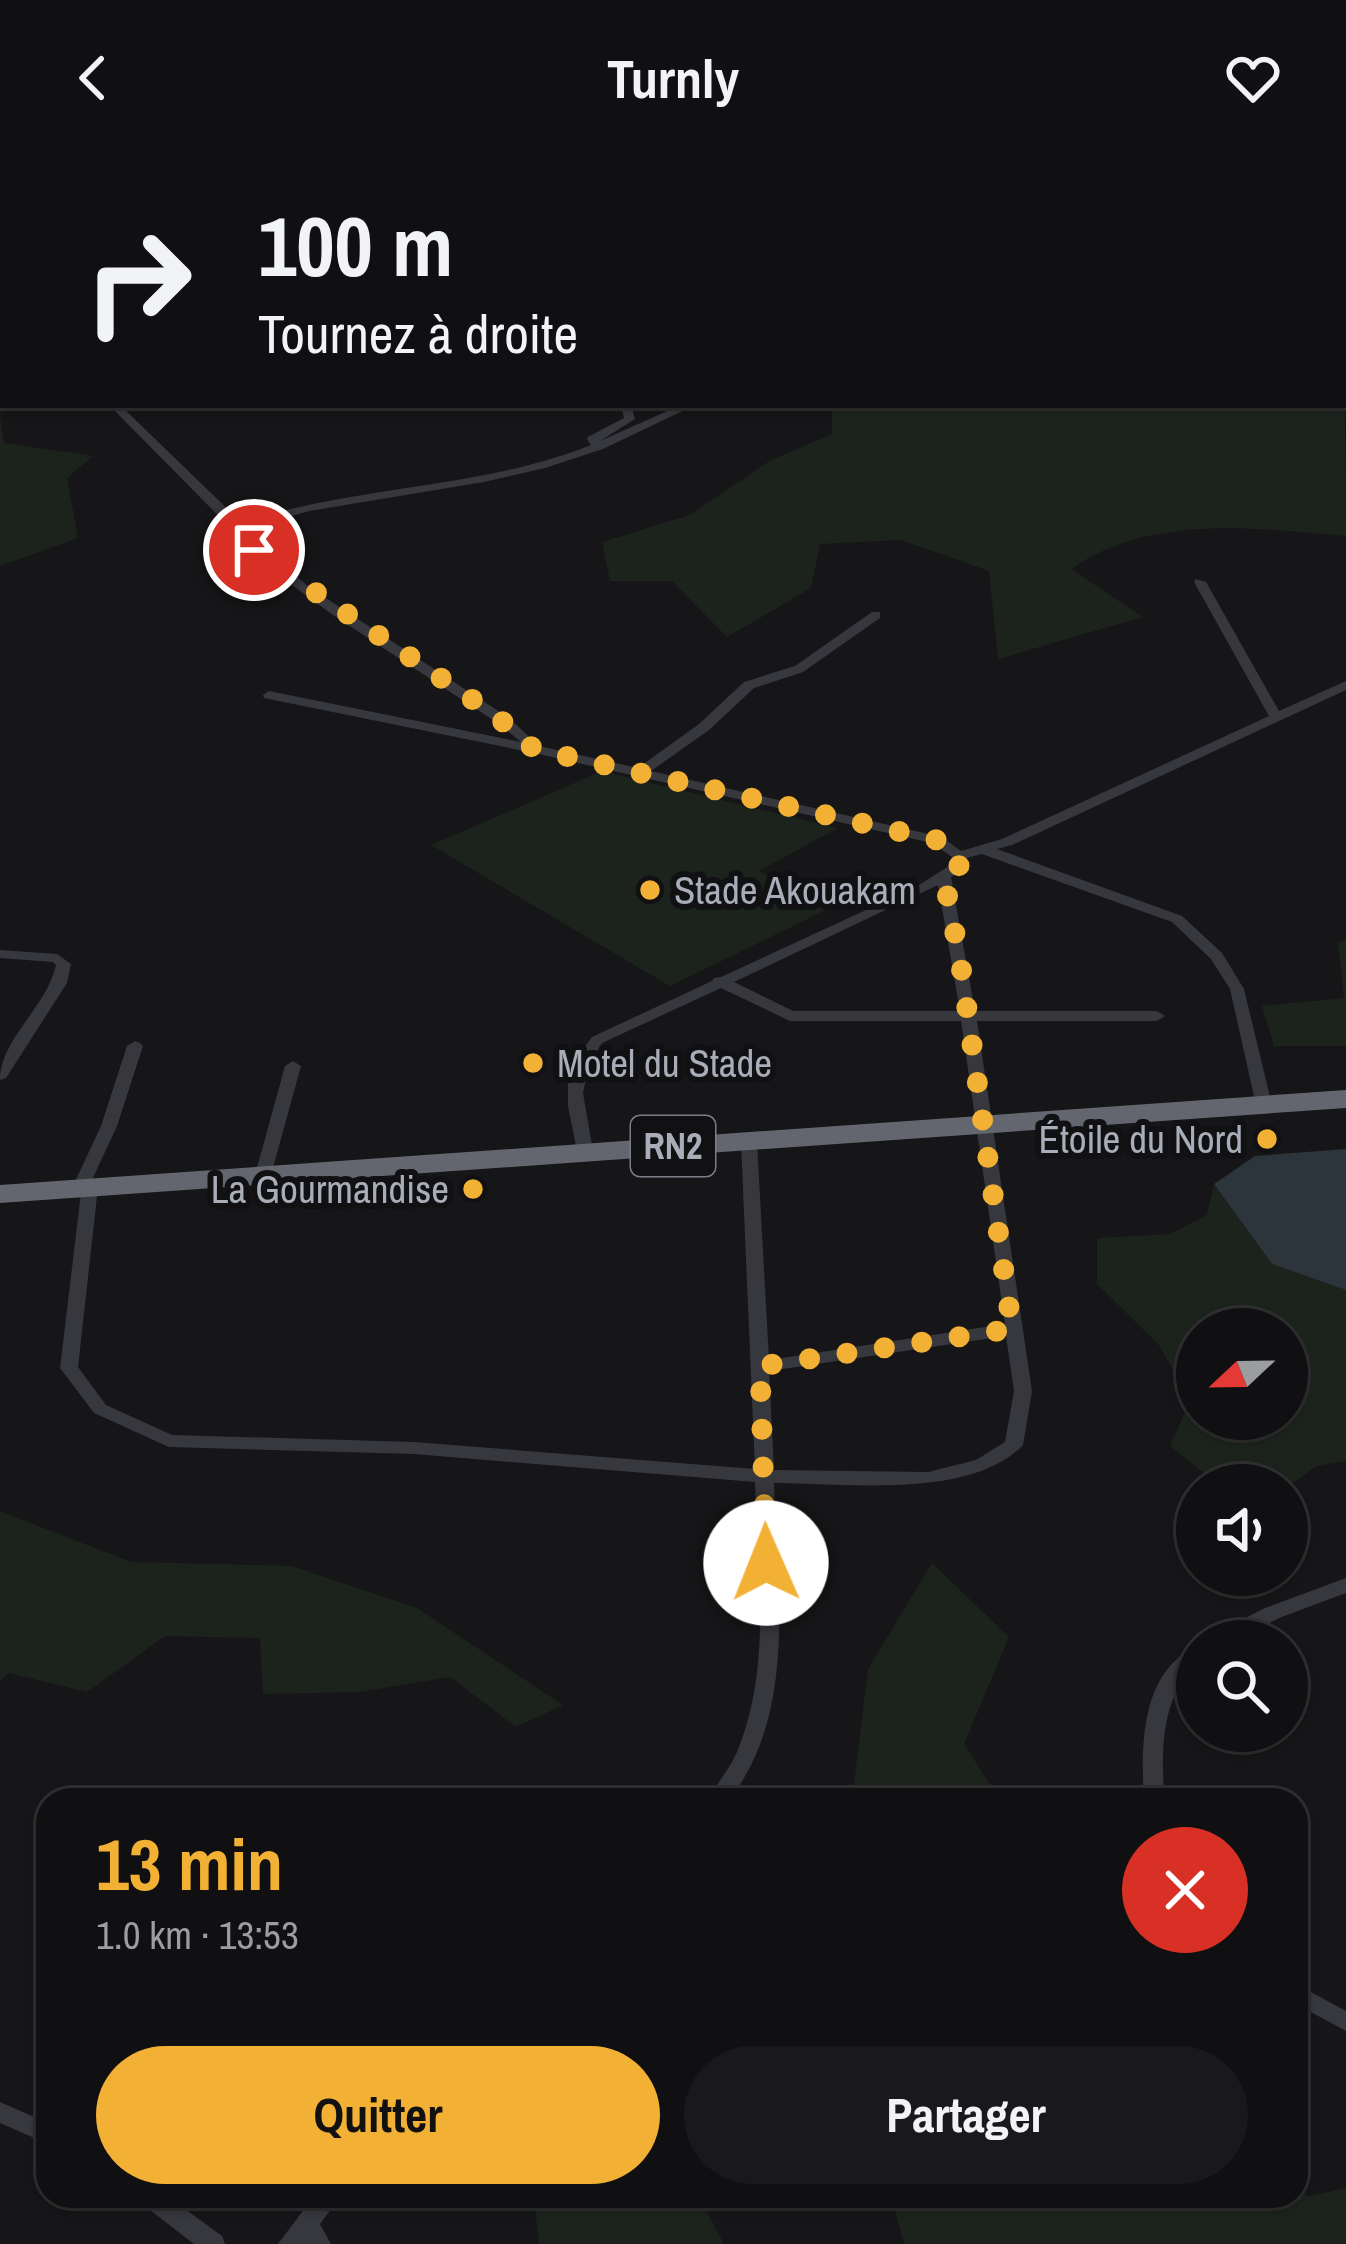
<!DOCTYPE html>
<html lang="fr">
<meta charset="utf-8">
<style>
:root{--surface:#101012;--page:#19191b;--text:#f1f3f6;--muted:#9c9d9f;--line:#303032;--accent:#f2b134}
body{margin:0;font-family:"Archivo Narrow",sans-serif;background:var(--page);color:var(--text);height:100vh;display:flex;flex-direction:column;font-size:45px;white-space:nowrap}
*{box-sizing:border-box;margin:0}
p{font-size:39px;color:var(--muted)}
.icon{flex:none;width:66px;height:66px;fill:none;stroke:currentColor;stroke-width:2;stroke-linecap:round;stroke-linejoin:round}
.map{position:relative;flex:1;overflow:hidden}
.details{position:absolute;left:36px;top:1632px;width:1272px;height:420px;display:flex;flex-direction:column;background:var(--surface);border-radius:36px;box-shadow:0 3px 9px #0004,0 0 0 3px var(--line)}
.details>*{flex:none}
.guide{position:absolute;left:0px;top:0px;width:1347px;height:252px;box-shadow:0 3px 9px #0004,0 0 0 3px var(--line);background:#101012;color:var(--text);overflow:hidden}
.needle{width:78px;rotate:248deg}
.tools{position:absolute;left:1176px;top:1152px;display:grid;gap:24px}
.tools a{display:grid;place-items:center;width:132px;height:132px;border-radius:50%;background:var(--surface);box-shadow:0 3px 9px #0004,0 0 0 3px var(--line);font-size:60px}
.pin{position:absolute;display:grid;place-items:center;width:102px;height:102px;color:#fff;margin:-51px;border:6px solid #fff;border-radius:50%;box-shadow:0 3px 12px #0007}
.me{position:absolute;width:132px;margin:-66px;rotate:359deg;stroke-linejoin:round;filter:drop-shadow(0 0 9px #0008)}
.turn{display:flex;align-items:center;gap:42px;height:252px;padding:0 60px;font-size:54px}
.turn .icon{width:156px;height:156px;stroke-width:2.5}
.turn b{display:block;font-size:84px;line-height:102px}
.round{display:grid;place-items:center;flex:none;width:126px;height:126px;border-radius:63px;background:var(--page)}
.head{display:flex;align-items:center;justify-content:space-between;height:204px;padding:0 60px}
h1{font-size:72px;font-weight:800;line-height:90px;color:var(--accent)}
.button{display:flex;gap:24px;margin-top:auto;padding:24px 60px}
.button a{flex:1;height:138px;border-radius:72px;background:var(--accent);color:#111;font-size:48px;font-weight:800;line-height:138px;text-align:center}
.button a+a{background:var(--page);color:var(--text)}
header{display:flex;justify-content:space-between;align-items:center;height:156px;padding:0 60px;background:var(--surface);font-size:54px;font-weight:800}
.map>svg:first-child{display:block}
.green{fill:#1c231d;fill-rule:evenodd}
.water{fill:#2c353c}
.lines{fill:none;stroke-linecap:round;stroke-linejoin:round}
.street{fill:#37383d;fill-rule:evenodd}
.highway{fill:#63666e;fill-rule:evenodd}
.route{stroke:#f2b134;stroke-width:21;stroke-dasharray:0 37.8}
.poi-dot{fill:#f2b134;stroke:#111113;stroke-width:4.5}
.labels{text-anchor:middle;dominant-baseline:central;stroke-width:12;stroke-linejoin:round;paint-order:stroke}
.shield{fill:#111113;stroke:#7b7e86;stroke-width:3}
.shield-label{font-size:36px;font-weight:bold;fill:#a8adb8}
.poi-label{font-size:39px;fill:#a8adb8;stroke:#111113;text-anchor:start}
</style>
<header><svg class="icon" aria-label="back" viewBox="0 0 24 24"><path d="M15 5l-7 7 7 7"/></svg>Turnly<svg class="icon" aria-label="heart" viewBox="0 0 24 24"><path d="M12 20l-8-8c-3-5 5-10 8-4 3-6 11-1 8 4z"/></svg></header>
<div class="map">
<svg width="1346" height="2088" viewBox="0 0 1346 2088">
<rect width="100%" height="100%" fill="#161618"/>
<path class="green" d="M243 0H800L243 3Z
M1344 163 1346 380C1253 372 1151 358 1071 413L1143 461 998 503 989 415 901 384 820 388 811 432 727 481 672 425H610L602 386 690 359 771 304 832 278V249H1344Z
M0 261 4 287 93 300 67 322 78 382 0 410Z
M602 615 838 672 759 715 830 752 670 830 431 689Z
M1346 783V890H1274L1262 850 1344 842 1338 786Z
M1214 1028 1272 1108 1346 1134V1305L1316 1310 1287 1332 1219 1329 1170 1290 1190 1245 1159 1189 1097 1128V1082L1170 1078 1207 1059ZM1197 1173H1287V1263H1197Z
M0 1355 131 1406 292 1410 417 1452 563 1549 516 1571 450 1521 360 1536 263 1538 260 1482 165 1480 87 1536 9 1517 0 1525Z
M932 1407 1009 1481 964 1588 989 1627 1026 1644H862L853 1636 868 1513Z
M1346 2032V2088H904L891 2040H1296V2036L1310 2040Z
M534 2040H710L704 2051 724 2088H539Z"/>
<path class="water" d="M1346 993V1134L1272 1108 1214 1028 1255 1000Z"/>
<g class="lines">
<path class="street" d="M1289 0H1295L1296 2 1287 3Z
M1344 83H1346V89H1344Z
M0 217H3V223H0Z
M109 249H120L242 367C356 328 479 334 591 289L587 283 588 281 624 262 621 249H631L635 263 600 285 681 249H695L603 293 545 312 484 326 309 355 247 373 259 389 309 431 509 562 539 590 638 612 699 568 744 526 795 510 872 456H880V462L803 516 754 532 709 574 651 615 942 681 961 695 1002 683 1269 560 1194 426 1196 423 1206 426 1279 555 1346 525V534L1012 689 997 693 1182 760 1222 797 1244 833 1272 949 1270 952H1258L1256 949 1230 833 1211 803 1172 766 982 698 966 702 964 713 951 721 975 855H1157L1165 860 1157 865H977L1032 1235 1023 1289C971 1344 845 1327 774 1327 777 1431 798 1556 729 1644H707C717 1628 729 1614 737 1596 772 1513 758 1413 755 1326L414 1298 169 1291 94 1257 60 1212 81 1037 74 1036 72 1032 101 970 127 890 135 885 140 887 143 890 117 970 91 1026 98 1031 78 1211 106 1249 172 1279 414 1286 755 1313 741 986 743 983H755L757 986 769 1204 1005 1168 961 865H790L721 832 602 887 588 912 583 937 593 995 585 1000 577 995 568 950V925L579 899 592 881 712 825 714 822 721 821 916 731 952 708V701L932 687 534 597 264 542 263 539 269 535 521 586 499 568 330 457 273 415ZM938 729 960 855H793L734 826ZM1006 1180 1014 1235 1005 1286 976 1304 928 1316 774 1314 769 1215Z
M0 794 57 798 71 808 67 827 6 922 0 924C0 883 47 851 56 809L53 806 0 802Z
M293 905 301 910 271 1019 263 1024 257 1023 255 1019 285 910Z
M1346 1422V1437L1279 1462 1234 1485H1207L1210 1480 1265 1452Z
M1197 1491V1509C1159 1543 1162 1597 1164 1644H1144C1141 1593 1140 1514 1197 1491Z
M1296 1828 1346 1855V1875L1296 1848Z
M0 1946 48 1967V1988L0 1967Z
M137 2040H167L222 2080 225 2088H194L141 2047Z
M314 2040H341L320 2068 331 2088H278Z"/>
<path class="highway" d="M1346 934V952L0 1047V1029Z"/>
</g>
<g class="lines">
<path class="route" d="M254 394 495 559 534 593 937 684 959 700V710L944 722 960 803 1012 1173 760 1210 766 1407"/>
</g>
<g class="poi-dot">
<circle cx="650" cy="734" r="12"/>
<circle cx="533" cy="907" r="12"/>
<circle cx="1267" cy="983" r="12"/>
<circle cx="473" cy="1033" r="12"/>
</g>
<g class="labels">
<rect class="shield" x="631" y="960" width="84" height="60" rx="9"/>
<g class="shield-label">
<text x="673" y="990">RN2</text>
</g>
<g class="poi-label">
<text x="674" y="734">Stade Akouakam</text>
<text x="557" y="907">Motel du Stade</text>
<text x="1243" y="983" text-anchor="end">Étoile du Nord</text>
<text x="449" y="1033" text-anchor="end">La Gourmandise</text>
</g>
</g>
</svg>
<div class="tools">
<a><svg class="needle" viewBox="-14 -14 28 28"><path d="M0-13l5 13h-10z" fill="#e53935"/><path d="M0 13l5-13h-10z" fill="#9c9d9f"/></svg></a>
<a><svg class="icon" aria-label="sound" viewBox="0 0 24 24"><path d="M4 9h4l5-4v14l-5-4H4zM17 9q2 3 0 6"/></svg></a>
<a><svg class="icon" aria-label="search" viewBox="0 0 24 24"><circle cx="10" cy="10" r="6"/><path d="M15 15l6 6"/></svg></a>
</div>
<div class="pin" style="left:254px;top:394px;background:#d93025"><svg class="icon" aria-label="arrive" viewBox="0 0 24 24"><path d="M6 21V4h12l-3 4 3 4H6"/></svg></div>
<svg class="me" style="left:766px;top:1407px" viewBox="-20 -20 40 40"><circle r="19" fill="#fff"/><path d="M0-13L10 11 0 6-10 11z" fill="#f2b134"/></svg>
<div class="guide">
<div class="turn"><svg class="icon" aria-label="right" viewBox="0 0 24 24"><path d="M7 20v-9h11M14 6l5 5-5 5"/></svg><div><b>100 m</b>Tournez à droite</div></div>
</div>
<section class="details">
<div class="head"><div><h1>13 min</h1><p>1.0 km · 13:53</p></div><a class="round" style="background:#d93025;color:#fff"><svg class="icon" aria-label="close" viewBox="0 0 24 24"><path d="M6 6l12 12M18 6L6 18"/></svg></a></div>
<div class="button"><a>Quitter</a><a>Partager</a></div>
</section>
</div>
